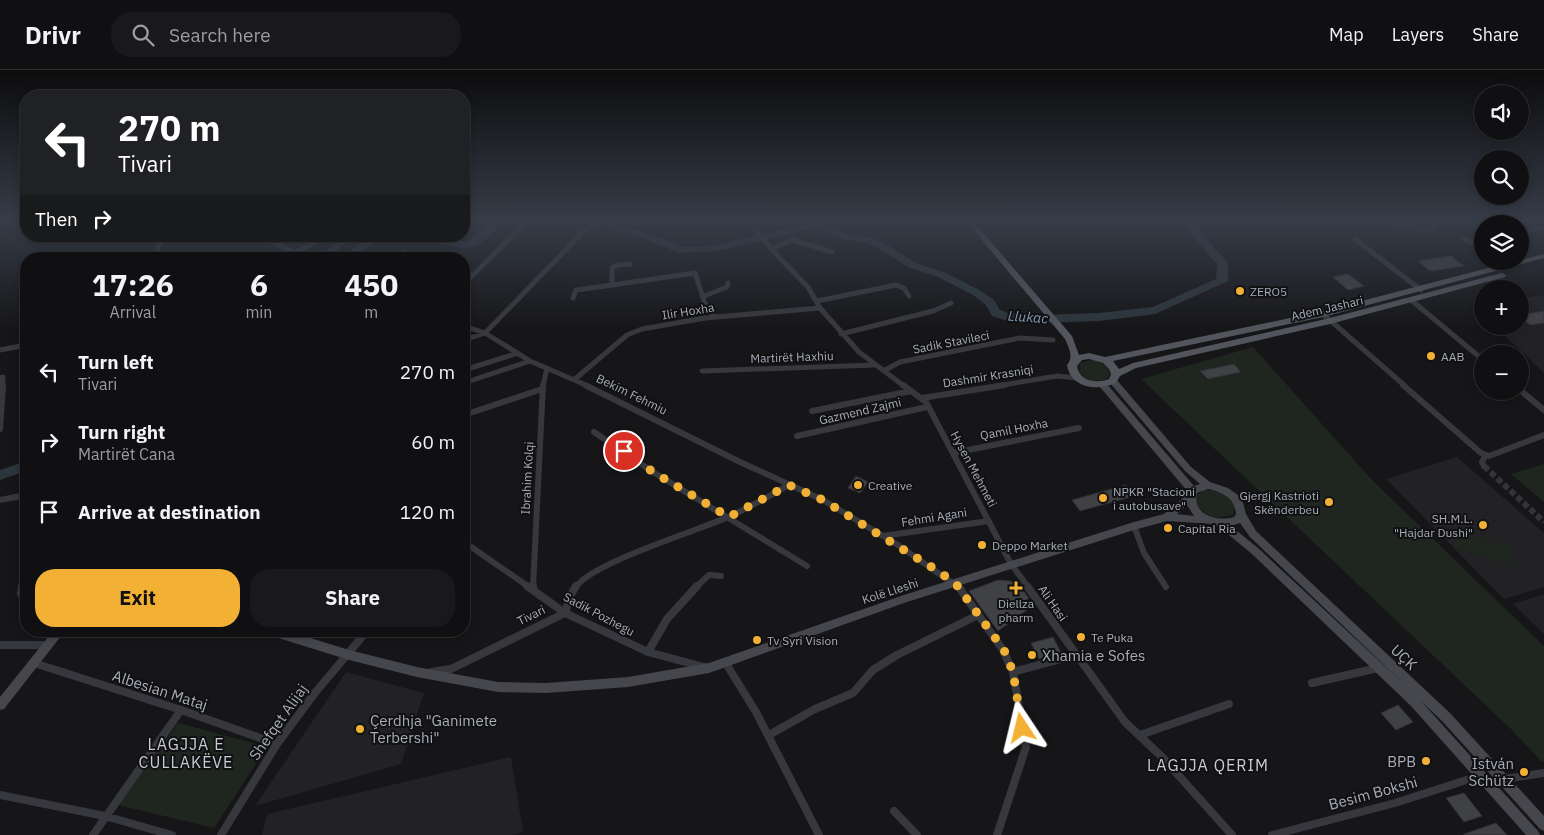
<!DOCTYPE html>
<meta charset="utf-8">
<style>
:root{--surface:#101012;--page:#19191b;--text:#f1f3f6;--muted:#9c9d9f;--line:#303032;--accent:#f2b134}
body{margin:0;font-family:"IBM Plex Sans",sans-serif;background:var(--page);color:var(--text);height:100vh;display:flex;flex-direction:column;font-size:19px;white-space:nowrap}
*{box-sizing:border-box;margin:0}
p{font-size:16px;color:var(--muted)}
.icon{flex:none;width:28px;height:28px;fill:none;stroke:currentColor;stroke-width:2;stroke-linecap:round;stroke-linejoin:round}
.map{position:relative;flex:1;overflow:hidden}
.details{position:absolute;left:20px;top:182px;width:450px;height:385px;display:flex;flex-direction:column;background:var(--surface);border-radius:20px;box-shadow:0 2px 8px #0003,0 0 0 1px var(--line)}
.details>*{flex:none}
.guide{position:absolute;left:20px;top:20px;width:450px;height:152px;border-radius:20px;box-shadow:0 2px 8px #0003,0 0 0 1px var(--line);background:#202124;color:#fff;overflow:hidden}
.controls{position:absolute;left:1474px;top:15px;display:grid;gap:10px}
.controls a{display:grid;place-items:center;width:55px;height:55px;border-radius:50%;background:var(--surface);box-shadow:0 2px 8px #0003,0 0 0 1px var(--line);font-size:25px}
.pin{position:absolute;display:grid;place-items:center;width:42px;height:42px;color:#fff;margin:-21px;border:2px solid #fff;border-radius:50%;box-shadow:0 1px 5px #0007}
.me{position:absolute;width:55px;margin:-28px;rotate:350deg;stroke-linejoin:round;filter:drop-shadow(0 0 4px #0008)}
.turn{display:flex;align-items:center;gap:18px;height:105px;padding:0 15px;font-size:22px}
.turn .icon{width:65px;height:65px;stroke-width:2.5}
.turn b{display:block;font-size:35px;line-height:42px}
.then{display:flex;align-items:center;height:48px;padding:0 15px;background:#0003;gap:10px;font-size:19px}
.eta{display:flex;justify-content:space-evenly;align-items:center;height:85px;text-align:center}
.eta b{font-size:30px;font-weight:700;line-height:35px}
.primary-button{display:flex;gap:10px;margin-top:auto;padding:10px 15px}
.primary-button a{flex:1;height:58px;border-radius:20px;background:var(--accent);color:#111;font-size:20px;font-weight:700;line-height:58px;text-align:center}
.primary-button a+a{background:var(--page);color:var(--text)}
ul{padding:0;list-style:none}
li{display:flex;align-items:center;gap:15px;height:70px;padding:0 15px}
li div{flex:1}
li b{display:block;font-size:19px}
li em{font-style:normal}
header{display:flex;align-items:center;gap:30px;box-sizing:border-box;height:70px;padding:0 25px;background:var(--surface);border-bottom:1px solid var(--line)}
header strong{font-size:24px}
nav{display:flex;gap:28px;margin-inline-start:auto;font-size:18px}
.search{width:350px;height:45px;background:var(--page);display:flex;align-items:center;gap:12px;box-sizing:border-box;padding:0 18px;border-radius:20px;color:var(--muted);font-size:19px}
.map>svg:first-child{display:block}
.built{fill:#222225}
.green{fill:#1e261f}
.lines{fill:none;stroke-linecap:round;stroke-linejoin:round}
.river{fill:#2c353c;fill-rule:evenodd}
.building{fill:#404145;stroke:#303034}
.street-tunnel{stroke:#333438;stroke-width:6;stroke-dasharray:6 3;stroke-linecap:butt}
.street-far2{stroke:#37383d;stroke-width:5}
.street-far1{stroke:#37383d;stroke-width:6}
.street{stroke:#37383d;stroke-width:8}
.secondary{fill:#45474d;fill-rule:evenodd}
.primary{fill:#53555c;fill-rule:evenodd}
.route{stroke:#f2b134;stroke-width:9;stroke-dasharray:0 16.2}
.poi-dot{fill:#f2b134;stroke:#111113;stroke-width:2}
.labels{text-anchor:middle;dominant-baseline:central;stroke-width:4;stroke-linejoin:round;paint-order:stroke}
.poi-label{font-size:12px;fill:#a8adb8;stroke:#111113;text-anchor:start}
.street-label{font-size:12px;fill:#a8adb8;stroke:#111113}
.water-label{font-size:14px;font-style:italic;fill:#7f9bb3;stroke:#111113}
.near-poi-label{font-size:15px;fill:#a8adb8;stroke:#111113;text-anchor:start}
.near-street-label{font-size:15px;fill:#a8adb8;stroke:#111113}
.near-neighbourhood-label{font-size:16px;letter-spacing:1px;fill:#c9ccd4;stroke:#111113}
</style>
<header>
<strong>Drivr</strong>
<div class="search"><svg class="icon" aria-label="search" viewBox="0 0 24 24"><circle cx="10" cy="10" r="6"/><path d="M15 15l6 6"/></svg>Search here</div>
<nav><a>Map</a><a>Layers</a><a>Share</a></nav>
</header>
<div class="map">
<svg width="1544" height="765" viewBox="0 0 1544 765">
<rect width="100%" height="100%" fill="#161618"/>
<path class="built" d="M1544 225V303L1495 256H1520V228Z
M1457 387 1544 463V517L1504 529 1386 409Z
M1544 524V564L1513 534Z
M346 602 424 623 401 694 255 736Z
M511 687 523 762 513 765H262L267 744Z"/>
<path class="green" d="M1253 277 1372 410 1544 576V691H1541L1513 661 1141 309Z
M1092 290C1100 292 1108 295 1110 304L1106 310 1091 311 1079 303 1080 293Z
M1544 394V432L1511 404Z
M1205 420C1218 420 1229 425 1235 437L1233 445 1217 448C1206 445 1194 438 1197 425Z
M1453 460 1511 477 1515 496 1455 478Z
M178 653 267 677 214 758 118 735Z"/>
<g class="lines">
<path class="river" d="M492 151H503C485 173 473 184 445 174 439 172 432 170 427 166H442L467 172Z
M606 151H616L617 154 654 165 681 177H698L716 175 816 152 846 164 869 167 884 173 916 193 946 203 981 221 994 230 1000 240 1008 243 1041 245 1099 243 1153 237 1216 209 1217 194 1194 168 1186 151H1196L1203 165 1228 193V211L1155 244 1099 251 1041 253 1007 251 992 246 986 235 973 225 938 207 908 197 876 177 867 173 840 169 815 158 716 181 679 183 646 169 609 158Z
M1375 151C1393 151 1409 155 1427 155L1430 151H1441C1439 154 1436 159 1433 160 1423 165 1383 157 1375 151Z
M369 166H381L353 189H341Z
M26 391V401L0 410V400Z"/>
</g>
<path class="building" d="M1451 186 1464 196 1430 201 1418 191Z
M1348 204 1364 216 1348 220 1333 207Z
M1544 241V253L1530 255 1520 247V245Z
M1234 294 1241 302 1208 309 1200 301Z
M856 406 868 412 860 423 848 418Z
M1126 415 1134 426 1080 441 1072 430Z
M998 510 1010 511 1017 514 1029 528 1026 530 1031 537 998 561 969 521Z
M1053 567 1061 583 1039 589 1031 573Z
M1398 635 1413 652 1396 660 1381 643Z
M1464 723 1482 746 1464 752 1446 728Z
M1496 753 1507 765H1464V764Z"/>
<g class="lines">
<path class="street-tunnel" d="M1484 396 1544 452"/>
<path class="street-far2" d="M749 151 771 179 808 217 820 238 859 282 904 316
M1520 163 1544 157
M260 166 308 189
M1355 169 1421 220
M1463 169 1474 173 1482 172
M771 179 793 170 832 182
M295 183 326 166
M159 189 158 177 165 166
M319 189 351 167
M390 189 404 182
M630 194 617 195 612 198V215L695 203 705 234 714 247
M464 214 527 151
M704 226 727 217 728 213
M573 228 576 220 612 215
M1411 230 1482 289
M817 231 896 215 904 218 909 226
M1323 244 1405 316
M464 256 485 263 530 291 588 316
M841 264 933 241 951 233
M464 270 485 263 586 159 595 154
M0 280 26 275
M464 300 518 283
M885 300 900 292 1020 268 1053 270
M702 301 875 295
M0 308 3 307 2 316
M575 309 627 265 642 259 705 248 820 238
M464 313 530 291
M543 316 547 298
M997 316 1057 306 1078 308"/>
<path class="street-far1" d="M585 315 740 392 823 430 898 475 958 517
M903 315 926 332 1011 494 1028 517
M1403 315 1481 383 1489 386 1544 365
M1520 320 1544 340
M922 328 1005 315
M812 341 911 321
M464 345 542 319
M0 359 3 315
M594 362 653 402 807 496
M797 366 927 337
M953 383 1079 358
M1484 396 1482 392 1486 385
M0 430 26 425
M1134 456 1144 483 1166 517
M883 466 989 451
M464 472 529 517
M22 517 26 471
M533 517 543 315
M576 517C591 493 697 461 728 447 749 438 769 426 789 415
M696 517 709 505 721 506"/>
<path class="street" d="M22 516 21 524 26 530
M527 516 565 543 648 582 704 597
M958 516 1003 580 1013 602 1026 677 997 765
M1027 516 1125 652 1162 687 1232 765
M533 519V516
M0 575H48
M648 582 667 549 697 516
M725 592 756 642 819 765
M34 593 181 640 277 674
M431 602 451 599 565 543 570 526 576 516
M1013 602 1076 585
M1312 613 1378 598
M769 665 815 639 853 623 873 600 897 585 978 545
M1140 665 1229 634
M1504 709 1544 703
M0 725 105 746 172 765
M894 741 917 765
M93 765 181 640
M221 765 277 674 314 624 367 561
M1272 765 1395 733 1482 705"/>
<path class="secondary" d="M1113 308 1116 309 1191 397 1210 412 1228 418 1238 425 1243 433 1246 444 1256 461 1450 643 1544 746V761L1540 759 1442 651 1421 631 1538 761 1540 765H1526L1411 636 1252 484 1218 456 1212 454 1167 451 1134 460 904 533 709 603 628 617 546 623 498 622 417 607 349 590 272 566 268 564 267 561H288L349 580 417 597 498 612 546 613 628 607 709 593 904 525 1134 452 1164 444 1188 424V422L1100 317 1099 315 1100 313H1106L1194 416 1200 414 1185 401 1110 313 1109 311ZM1208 419C1222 422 1235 428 1236 444L1234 447C1217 452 1192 445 1197 423ZM1187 435 1194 446 1177 444ZM1240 453 1250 467 1403 613 1258 478 1231 456Z
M53 561H65L4 639 0 640V627Z"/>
<path class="primary" d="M966 151H973L1072 266 1079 285 1089 283 1105 287 1323 241 1515 191H1520V190L1544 184V188L1323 247 1113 291 1119 299 1133 293 1330 248 1502 203 1506 205 1505 207 1330 254 1136 298 1120 306 1116 313C1098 321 1071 319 1067 295 1074 287 1069 278 1065 269ZM1089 289 1103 293 1109 299 1111 304 1109 309C1096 314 1079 311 1077 296L1082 290Z"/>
</g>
<linearGradient id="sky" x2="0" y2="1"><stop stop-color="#0c0c0d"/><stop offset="0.58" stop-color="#363c48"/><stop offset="1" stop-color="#363c48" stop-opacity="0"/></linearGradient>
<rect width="1544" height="259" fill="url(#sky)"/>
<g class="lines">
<path class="route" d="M624 381 653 402 729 447 789 415 823 430 938 501 956 514 1004 580 1013 602 1022 658"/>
</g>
<g class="poi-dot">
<circle cx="1240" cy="221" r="5"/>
<circle cx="1431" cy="286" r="5"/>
<circle cx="858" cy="415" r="5"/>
<circle cx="1103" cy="428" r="5"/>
<circle cx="1329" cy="432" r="5"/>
<circle cx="1483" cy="455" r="5"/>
<circle cx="1168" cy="458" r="5"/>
<circle cx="982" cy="475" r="5"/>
<path d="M1013.5 510.5h5v5h5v5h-5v5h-5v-5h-5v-5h5z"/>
<circle cx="1081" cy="567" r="5"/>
<circle cx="757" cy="570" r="5"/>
<circle cx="1032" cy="585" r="5"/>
<circle cx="360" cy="659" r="5"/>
<circle cx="1426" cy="691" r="5"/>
<circle cx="1524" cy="702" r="5"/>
</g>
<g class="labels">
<g class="poi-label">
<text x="1250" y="221">ZERO5</text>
<text x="1441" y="286">AAB</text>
<text x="868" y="415">Creative</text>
<text x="1113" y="421">NPKR "Stacioni<tspan x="1113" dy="14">i autobusave"</tspan></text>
<text x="1319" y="425" text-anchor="end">Gjergj Kastrioti<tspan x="1319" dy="14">Skënderbeu</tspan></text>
<text x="1473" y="448" text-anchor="end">SH.M.L.<tspan x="1473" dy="14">"Hajdar Dushi"</tspan></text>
<text x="1178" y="458">Capital Ria</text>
<text x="992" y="475">Deppo Market</text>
<text x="1016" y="533" text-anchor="middle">Diellza<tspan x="1016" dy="14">pharm</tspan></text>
<text x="1091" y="567">Te Puka</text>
<text x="767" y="570">Tv Syri Vision</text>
</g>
<g class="street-label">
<text transform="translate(1327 238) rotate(-13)">Adem Jashari</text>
<text transform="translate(688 241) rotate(-9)">Ilir Hoxha</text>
<text transform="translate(951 272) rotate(-11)">Sadik Stavileci</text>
<text transform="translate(792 287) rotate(-2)">Martirët Haxhiu</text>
<text transform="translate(988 306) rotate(-9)">Dashmir Krasniqi</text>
<text transform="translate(632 324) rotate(26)">Bekim Fehmiu</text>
<text transform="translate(860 341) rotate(-13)">Gazmend Zajmi</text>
<text transform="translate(1014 359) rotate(-11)">Qamil Hoxha</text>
<text transform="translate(974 399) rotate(62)">Hysen Mehmeti</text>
<text transform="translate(527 408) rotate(-87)">Ibrahim Kolqi</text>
<text transform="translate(934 447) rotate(-9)">Fehmi Agani</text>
<text transform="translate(890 521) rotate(-18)">Kolë Lleshi</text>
<text transform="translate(1053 533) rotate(55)">Ali Hasi</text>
<text transform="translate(599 544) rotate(28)">Sadik Pozhegu</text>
<text transform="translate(531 545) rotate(-26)">Tivari</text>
</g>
<g class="water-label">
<text transform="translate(1028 247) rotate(4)">Llukac</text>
</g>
<g class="near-poi-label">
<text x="1042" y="585">Xhamia e Sofes</text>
<text x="370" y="650">Çerdhja "Ganimete<tspan x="370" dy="17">Terbershi"</tspan></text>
<text x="1416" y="691" text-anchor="end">BPB</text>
<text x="1514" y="693" text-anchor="end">István<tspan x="1514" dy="17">Schütz</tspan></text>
</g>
<g class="near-street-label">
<text transform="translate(1404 587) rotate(43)">UÇK</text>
<text transform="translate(160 620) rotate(18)">Albesian Mataj</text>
<text transform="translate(278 652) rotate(-55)">Shefqet Alijaj</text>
<text transform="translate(1373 723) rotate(-15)">Besim Bokshi</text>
</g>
<g class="near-neighbourhood-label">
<text x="186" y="674">LAGJJA E<tspan x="186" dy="18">CULLAKËVE</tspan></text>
<text x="1208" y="695">LAGJJA QERIM</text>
</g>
</g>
</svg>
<div class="controls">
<a><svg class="icon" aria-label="sound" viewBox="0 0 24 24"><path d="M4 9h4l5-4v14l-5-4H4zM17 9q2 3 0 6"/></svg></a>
<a><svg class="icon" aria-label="search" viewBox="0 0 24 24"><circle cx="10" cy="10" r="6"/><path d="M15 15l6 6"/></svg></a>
<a><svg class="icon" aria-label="layers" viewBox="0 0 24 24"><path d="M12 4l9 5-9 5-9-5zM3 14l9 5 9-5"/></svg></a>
<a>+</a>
<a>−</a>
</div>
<div class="pin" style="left:624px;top:381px;background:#d93025"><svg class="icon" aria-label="arrive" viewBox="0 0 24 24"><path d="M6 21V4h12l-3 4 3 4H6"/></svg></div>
<svg class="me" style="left:1022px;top:658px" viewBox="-20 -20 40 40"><path d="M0-17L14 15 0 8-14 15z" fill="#f2b134" stroke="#fff" stroke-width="4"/></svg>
<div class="guide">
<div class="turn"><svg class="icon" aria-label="left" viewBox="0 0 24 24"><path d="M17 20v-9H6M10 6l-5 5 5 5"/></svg><div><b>270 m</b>Tivari</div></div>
<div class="then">Then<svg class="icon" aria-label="right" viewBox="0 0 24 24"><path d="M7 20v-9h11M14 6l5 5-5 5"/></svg></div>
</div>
<section class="details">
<div class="eta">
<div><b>17:26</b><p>Arrival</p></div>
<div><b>6</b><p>min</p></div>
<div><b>450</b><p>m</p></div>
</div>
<ul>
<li><svg class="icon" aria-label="left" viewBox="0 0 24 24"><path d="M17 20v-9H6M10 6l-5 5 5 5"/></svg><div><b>Turn left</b><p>Tivari</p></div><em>270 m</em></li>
<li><svg class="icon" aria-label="right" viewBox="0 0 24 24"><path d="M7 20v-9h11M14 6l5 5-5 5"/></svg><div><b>Turn right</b><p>Martirët Cana</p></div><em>60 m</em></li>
<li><svg class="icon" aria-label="arrive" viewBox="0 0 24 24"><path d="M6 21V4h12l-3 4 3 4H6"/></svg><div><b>Arrive at destination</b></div><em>120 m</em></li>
</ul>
<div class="primary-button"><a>Exit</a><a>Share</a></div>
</section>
</div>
